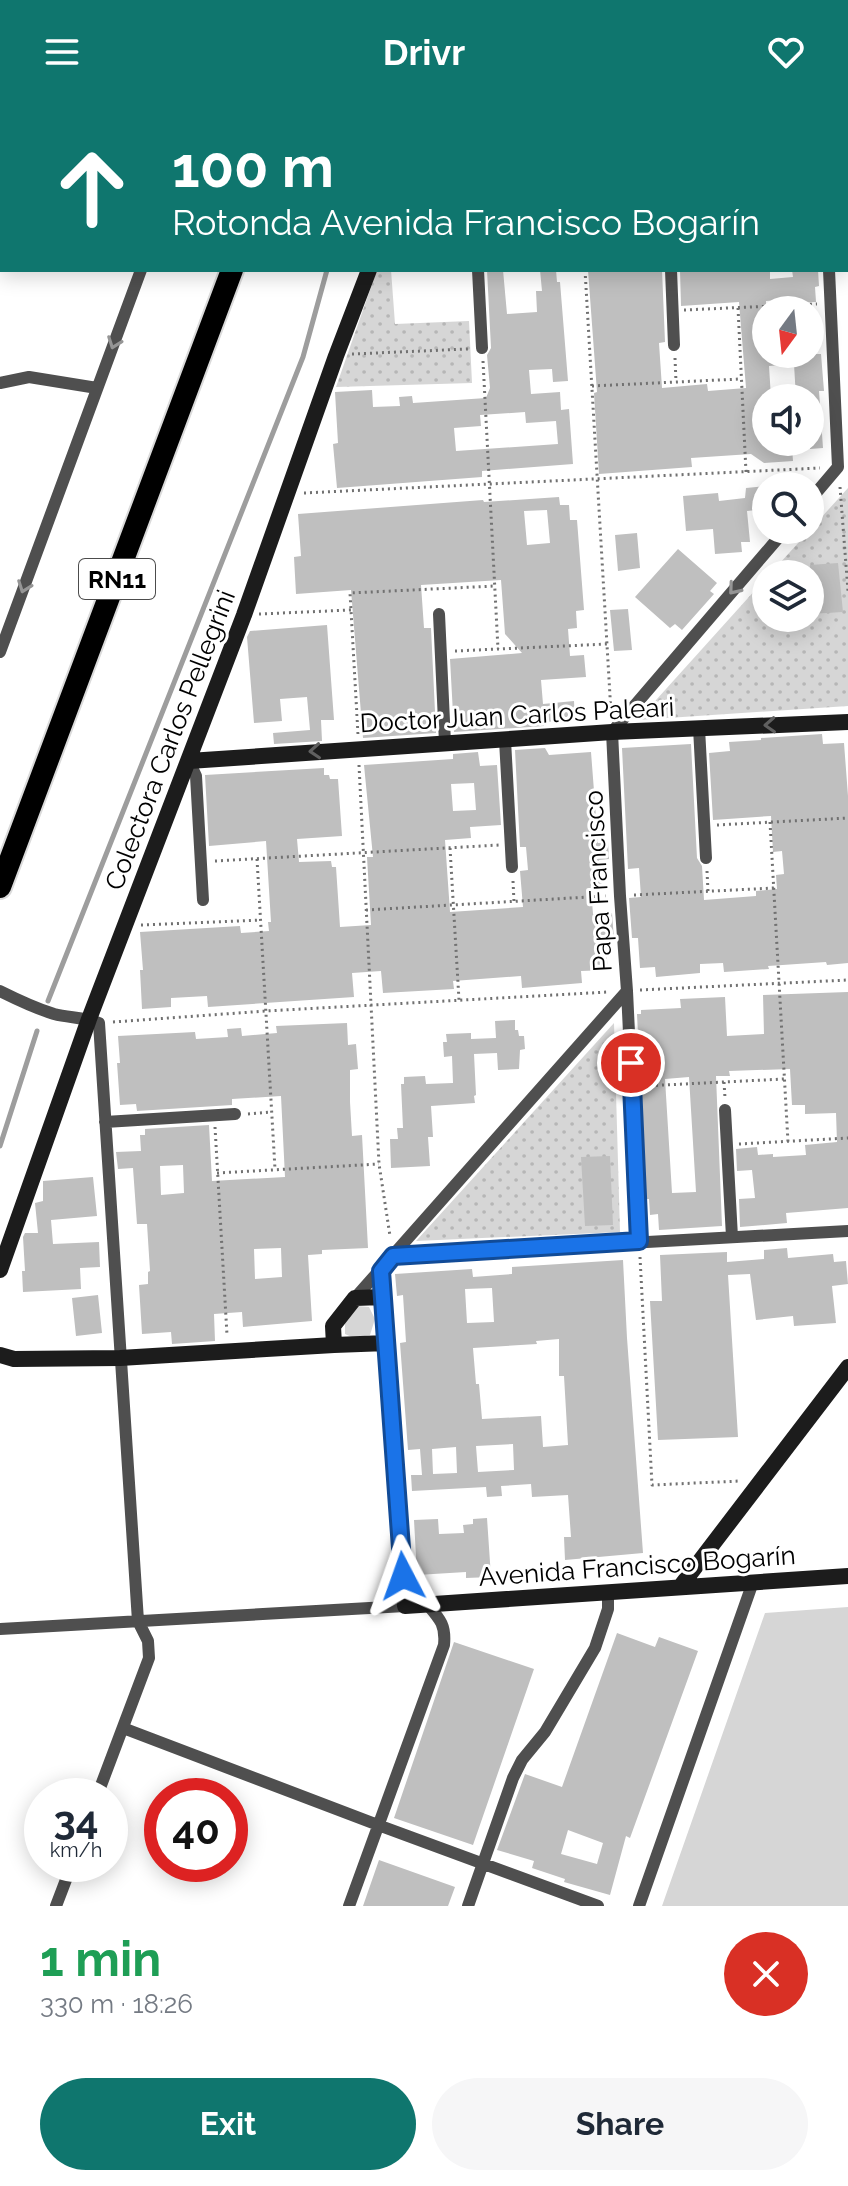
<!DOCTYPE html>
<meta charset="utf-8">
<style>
:root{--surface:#fff;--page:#f6f6f7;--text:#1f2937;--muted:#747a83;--accent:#0f766e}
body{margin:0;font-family:Raleway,sans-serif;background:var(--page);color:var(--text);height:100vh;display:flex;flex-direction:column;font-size:30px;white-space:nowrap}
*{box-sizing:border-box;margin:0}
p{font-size:26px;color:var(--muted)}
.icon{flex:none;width:44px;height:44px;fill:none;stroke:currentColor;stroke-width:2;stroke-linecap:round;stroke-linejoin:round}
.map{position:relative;height:1802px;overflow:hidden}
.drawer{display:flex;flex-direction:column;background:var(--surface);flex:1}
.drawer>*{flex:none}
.hud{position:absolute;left:0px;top:0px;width:848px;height:168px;box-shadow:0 4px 20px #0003;background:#0f766e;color:#fff;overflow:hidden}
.needle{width:52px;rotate:195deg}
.tools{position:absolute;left:752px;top:192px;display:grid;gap:16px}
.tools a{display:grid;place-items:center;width:72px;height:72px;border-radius:50%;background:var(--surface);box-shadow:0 4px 20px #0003;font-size:40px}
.speed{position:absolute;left:24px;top:1674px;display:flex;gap:16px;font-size:40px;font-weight:700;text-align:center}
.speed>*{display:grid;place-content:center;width:104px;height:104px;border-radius:50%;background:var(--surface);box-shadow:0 4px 20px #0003;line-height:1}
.speed small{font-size:20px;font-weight:400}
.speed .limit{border:12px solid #d22;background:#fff;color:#111}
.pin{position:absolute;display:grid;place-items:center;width:68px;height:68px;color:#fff;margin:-34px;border:4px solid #fff;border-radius:50%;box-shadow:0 2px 8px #0007}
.me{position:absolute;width:88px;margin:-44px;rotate:356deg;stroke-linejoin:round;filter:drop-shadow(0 0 6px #0008)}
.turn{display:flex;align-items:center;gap:28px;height:168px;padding:0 40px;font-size:36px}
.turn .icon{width:104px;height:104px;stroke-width:2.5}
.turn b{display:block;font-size:56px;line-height:68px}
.round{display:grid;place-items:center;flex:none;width:84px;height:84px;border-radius:42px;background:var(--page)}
.summary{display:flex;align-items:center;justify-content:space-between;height:136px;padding:0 40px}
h1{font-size:48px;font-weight:700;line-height:60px;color:#1e9e55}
.cta{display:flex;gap:16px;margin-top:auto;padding:16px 40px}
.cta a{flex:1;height:92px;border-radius:48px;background:var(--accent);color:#fff;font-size:32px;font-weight:700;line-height:92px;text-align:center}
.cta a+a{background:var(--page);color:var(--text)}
header{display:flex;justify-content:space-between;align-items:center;height:104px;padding:0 40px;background:var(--accent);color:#fff;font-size:36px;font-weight:700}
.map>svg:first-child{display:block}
.grass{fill:#d6d6d6}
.park{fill:url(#park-dots)}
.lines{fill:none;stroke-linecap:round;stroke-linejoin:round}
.stream{stroke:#9d9d9d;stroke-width:5}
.building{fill:#bfbfbf;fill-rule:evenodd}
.highway-casing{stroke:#dbdbdb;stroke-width:26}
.path{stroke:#717171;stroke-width:3;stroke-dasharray:2 4;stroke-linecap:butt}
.street{stroke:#4f4f4f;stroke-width:12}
.secondary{stroke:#1c1c1c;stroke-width:16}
.highway{stroke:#000;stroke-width:22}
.oneway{stroke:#959595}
.oneway2{stroke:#606060}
.route-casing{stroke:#114b97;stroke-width:20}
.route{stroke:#1a73e8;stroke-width:14}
.labels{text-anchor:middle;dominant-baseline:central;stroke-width:6;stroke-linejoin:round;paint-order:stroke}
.shield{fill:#fff;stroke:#4c4c4c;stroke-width:2}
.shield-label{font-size:24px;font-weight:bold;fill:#000}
.street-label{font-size:26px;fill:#000;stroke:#fff}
</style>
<header><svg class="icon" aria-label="menu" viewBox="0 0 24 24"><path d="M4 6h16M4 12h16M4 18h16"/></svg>Drivr<svg class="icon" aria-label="heart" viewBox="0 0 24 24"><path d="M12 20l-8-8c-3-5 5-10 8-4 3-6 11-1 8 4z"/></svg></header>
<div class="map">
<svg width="848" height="1802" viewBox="0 0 848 1802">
<defs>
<pattern id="park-dots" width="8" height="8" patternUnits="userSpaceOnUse" patternTransform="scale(2)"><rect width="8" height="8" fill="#d6d6d6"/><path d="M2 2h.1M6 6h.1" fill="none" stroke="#b6b6b6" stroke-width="1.8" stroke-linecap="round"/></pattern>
</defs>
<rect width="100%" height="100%" fill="#fff"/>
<path class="grass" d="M358 1202 369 1203 375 1215 370 1231 354 1234 345 1230V1218Z
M848 1503V1802H662L765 1509Z"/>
<path class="park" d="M377 166H391L395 220 469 217 472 279 336 283Z
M848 384V602L638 616 766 474V514H810V470H770Z
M614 919 620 1128 416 1137Z"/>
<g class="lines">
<path class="stream" d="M372 2 373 0
M48 897 303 253 327 166
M0 1042 37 927"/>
</g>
<path class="building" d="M487 166H503L507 210 537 208 536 187H542L540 166H556L557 178H560L568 277 553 278 552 265 529 266 531 290 560 288 561 306 569 305 573 360 482 367V373L337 384 333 340 338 339 335 288 372 286 373 303 400 302 399 293 412 292 413 299 486 294 490 284 487 251 491 244ZM525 308 526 319 556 317 558 340 456 347 454 324 481 322 480 311Z
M588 166H662L665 238 659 239 662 284 707 280 708 287 746 284 739 198 681 202 680 166H689V168L770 166V175L793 173 792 166H818L819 182 815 183 816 198 792 199 791 195 766 197V250H821L824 287H819L823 344 810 345V294H796L794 260 769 262 771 294H766V338H776V344L792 343 793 357 764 359 751 350 691 354 692 363 599 370 594 289 597 288Z
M766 382V405L747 407 750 438H741L742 448 715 450 713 425 686 427 683 392 718 389 719 397 745 394 746 384Z
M559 393 560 401H569L570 416H577L584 506 576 507 577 524 568 525 570 552 584 551 586 573 541 576 543 600 574 597 575 616 544 618V622L454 628 450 555 522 549 505 530 501 476 421 481 424 524H431L436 629 363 634 351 486 296 490 294 453 301 452 298 410 483 396 484 398ZM547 406 550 439 527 441 524 407Z
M637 429 640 464 618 467 615 431Z
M678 445 717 479 710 487 714 490 682 526 675 520 670 524 635 493Z
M838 459 843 508 810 510V461Z
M628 505 632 546 614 547 610 506Z
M327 521 334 616H321L322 637 274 640 273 629 310 626 307 593 280 595 282 617 254 619 247 533 250 527Z
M822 630 823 640 844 639 848 692V859L827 861 826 858 768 862 769 865 724 868 723 859 700 860V869L656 873 655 863 640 864 638 834H632L629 794 641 793 639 764 628 765 622 644 691 640 697 754 702 762 704 796 756 792V787L777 785 776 771 784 770 782 747 773 748 771 712 713 716 709 649 730 647 729 638 761 636V634Z
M545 644 549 651 591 648 598 739 608 738 609 755 599 756 602 784 591 785 593 810 612 809 614 835 605 836 608 866 581 867 582 879 522 884 521 872 453 877 454 885 383 889 381 867 352 869 354 893 208 903 207 892 171 894V903L142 905 140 866H143L140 828 240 822 241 829 269 827 268 818H271L266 737 209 742 205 671 324 664V671H329L330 675H338L342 732 297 735 299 758 331 757 332 763H336L340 823 371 821 367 753H373L364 661 453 655V650L478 648 480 662 497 661 501 721 470 723 471 734 445 736 450 808 523 803 520 767 528 766 526 743H520L515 646ZM474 679 476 706 453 707 451 680Z
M848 888V1104L786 1109 787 1119 740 1123 739 1095 755 1094 752 1066 737 1067 736 1045 757 1043 758 1051 773 1050V1053L806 1051 805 1041 837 1038 836 1009 805 1010V1001H792L790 965 729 967 730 972H716L722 1122 659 1126 658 1110 650 1111 649 1095H646L637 910H641V906L681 904 680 895 725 893 727 932 764 930 763 891ZM689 973 696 1088 672 1089 665 975Z
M515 916V926H518L519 932H524L525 945 520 946 519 965 498 966 497 949 474 950 476 991 474 992 475 999 431 1002 433 1033H428L430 1062 391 1064 390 1035H398L397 1024H403L401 980H404V973L425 972 426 980 453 979 452 952 444 953 443 938H447L446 930 471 929V935L496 934 495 917Z
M347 919 348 941 356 940 358 965 350 966V998L352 1032 362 1031 368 1144 322 1146V1150L308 1151 312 1217 243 1223 242 1208 214 1210 215 1237 172 1240 171 1228 142 1230 139 1181 148 1180V1168L150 1167 147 1120H137L133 1064 118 1065 116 1048 141 1047 140 1031H145V1025L209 1021 212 1077 285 1073 281 992 232 995V1001L137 1007 136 1000 120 1001 117 959H120L118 932 195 928 196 935 228 933 227 925 241 924 242 932 277 929 276 922ZM183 1061 184 1089 161 1091 160 1062ZM281 1144 282 1173 255 1175 254 1145Z
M610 1052 613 1121 585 1122 581 1053Z
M93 1073 97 1112 51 1116 53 1140 99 1138 100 1163 80 1164 81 1185 23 1188 22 1167H25L23 1133 25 1129H38L35 1099 43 1097V1077Z
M787 1144 788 1154 833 1150 834 1158 846 1157 848 1180 832 1182 836 1219 794 1222 793 1212 756 1216 750 1170 728 1171 738 1333 658 1336 650 1197H662L660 1151 727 1148V1158L764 1155V1146Z
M623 1156 627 1234 643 1449 565 1456 564 1433H571L568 1391 532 1393 531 1380 501 1382 502 1392 487 1393 486 1383 412 1387 411 1371H422L420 1345 408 1346 400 1239 406 1238 403 1191 397 1192 395 1170 472 1165 473 1173 512 1170V1163ZM492 1184 494 1218 467 1219 465 1185ZM559 1235V1272H564L568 1341 543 1343 541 1312 482 1315 479 1280H476L473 1244 537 1240 536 1237ZM513 1340 514 1366 478 1368 476 1342ZM456 1343 457 1369 433 1370 432 1345Z
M98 1191 102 1229 76 1232 72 1194Z
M487 1414 491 1473 466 1474V1468L417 1471 414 1416 438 1415 439 1430 464 1429 463 1421 473 1420V1415Z
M617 1529 655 1543 659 1533 698 1547 630 1734 626 1732 610 1791 564 1778 565 1775 532 1764 534 1757 497 1746 525 1670 562 1683ZM568 1726 603 1739 597 1760 561 1750Z
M454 1538 534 1565 473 1741 394 1714Z
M379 1756 455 1783 448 1802H363Z"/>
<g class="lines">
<defs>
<path id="highway" d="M279 2 280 0
M0 783 232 166"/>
</defs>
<use href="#highway" class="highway-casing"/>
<path class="path" d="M576 0V2
M656 0V2
M822 0V2
M585 166 611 609
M738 204 746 368
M684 206 817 200
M352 250 468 245
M675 254 676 278
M483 257 498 545
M592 282 740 275
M840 383 848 487
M304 389 820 364
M259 510 351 506
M455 547 607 540
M358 630 350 489 495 482
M359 661 379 1060 390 1132
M770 718 788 1038
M717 721 848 714
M450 744 459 896
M257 755 275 1065
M215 757 499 741
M707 767 708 787
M513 777 514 798
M634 791 774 784
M366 806 606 792
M141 821 261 816
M640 886 848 876
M113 918 266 907 608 888
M724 978 725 994
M644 982 784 975
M248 1010 272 1008
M215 1023 227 1231
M739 1040 848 1034
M217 1069 379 1060
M640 1153 652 1381 740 1377"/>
<path class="street" d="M721 0V2
M192 2V0
M0 30 2 34
M846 80 848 78
M478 166 482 244
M671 166 674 241
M0 279 29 273 97 284
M810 396 838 363 829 166
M439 510 445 639
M0 548 141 166
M699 624 706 754
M505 636 512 763
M189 657 196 672 203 796
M0 887C18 896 35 904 54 910 69 914 84 913 99 919L138 1517 148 1537 149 1554 97 1692
M627 887 639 1137
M725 1006 732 1133
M105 1018 235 1010
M393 1152 848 1127
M355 1194 627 887 620 792 612 628 785 426
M0 1525 405 1502
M123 1624 378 1721 598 1802
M56 1802 72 1760
M349 1802 444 1541C446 1521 440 1515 427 1500
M468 1802 513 1674 522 1656 545 1628 595 1544 608 1505V1488
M639 1802 753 1478"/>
<path class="secondary" d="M418 2V0
M846 100H848
M189 657 612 628 848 618
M0 1166 89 915 244 511 336 252 369 166
M387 1239 334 1241 333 1222 355 1194 383 1193 405 1502 848 1472
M0 1251 14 1255 120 1254 334 1241
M680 1483 848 1263"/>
<use href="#highway" class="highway"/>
</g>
<defs><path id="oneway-chevron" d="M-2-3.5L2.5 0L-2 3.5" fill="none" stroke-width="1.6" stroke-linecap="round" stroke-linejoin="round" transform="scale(2)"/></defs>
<g class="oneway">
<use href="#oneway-chevron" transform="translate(114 239) rotate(110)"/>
<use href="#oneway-chevron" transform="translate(24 483) rotate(110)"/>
<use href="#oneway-chevron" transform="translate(734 485) rotate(130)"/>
</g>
<g class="oneway2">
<use href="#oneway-chevron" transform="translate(770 621) rotate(177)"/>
<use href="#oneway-chevron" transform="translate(315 647) rotate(176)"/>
</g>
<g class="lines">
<defs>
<path id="route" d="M403 1472 381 1167 393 1152 639 1137 631 959"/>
</defs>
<use href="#route" class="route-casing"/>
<use href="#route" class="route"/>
</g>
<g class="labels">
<rect class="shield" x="79" y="455" width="76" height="40" rx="6"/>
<g class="shield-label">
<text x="117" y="475">RN11</text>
</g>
<g class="street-label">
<text transform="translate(517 611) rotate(-3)">Doctor Juan Carlos Paleari</text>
<text transform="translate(170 636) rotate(-69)">Colectora Carlos Pellegrini</text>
<text transform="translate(598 777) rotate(-93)">Papa Francisco</text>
<text transform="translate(637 1462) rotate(-4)">Avenida Francisco Bogarín</text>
</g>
</g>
</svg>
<div class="tools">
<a><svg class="needle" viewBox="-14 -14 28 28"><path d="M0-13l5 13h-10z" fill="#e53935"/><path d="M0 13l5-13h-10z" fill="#747a83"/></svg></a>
<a><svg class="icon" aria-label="sound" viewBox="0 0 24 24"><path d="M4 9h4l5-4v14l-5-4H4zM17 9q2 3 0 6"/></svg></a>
<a><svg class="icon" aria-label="search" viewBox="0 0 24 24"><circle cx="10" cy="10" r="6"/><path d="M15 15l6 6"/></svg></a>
<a><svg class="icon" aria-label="layers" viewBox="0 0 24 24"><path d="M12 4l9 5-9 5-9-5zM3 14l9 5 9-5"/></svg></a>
</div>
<div class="speed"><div>34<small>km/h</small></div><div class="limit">40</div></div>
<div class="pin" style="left:631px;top:959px;background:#d93025"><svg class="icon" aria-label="arrive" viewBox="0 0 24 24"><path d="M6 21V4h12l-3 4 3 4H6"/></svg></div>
<svg class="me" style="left:403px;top:1472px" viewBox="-20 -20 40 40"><path d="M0-17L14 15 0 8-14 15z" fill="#1a73e8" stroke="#fff" stroke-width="4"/></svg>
<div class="hud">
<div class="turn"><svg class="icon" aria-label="ahead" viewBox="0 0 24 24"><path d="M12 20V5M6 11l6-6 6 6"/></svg><div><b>100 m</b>Rotonda Avenida Francisco Bogarín</div></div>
</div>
</div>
<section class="drawer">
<div class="summary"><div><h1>1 min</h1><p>330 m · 18:26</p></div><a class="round" style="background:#d93025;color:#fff"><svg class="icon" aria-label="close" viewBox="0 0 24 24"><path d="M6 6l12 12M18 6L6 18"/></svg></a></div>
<div class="cta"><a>Exit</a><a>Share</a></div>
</section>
